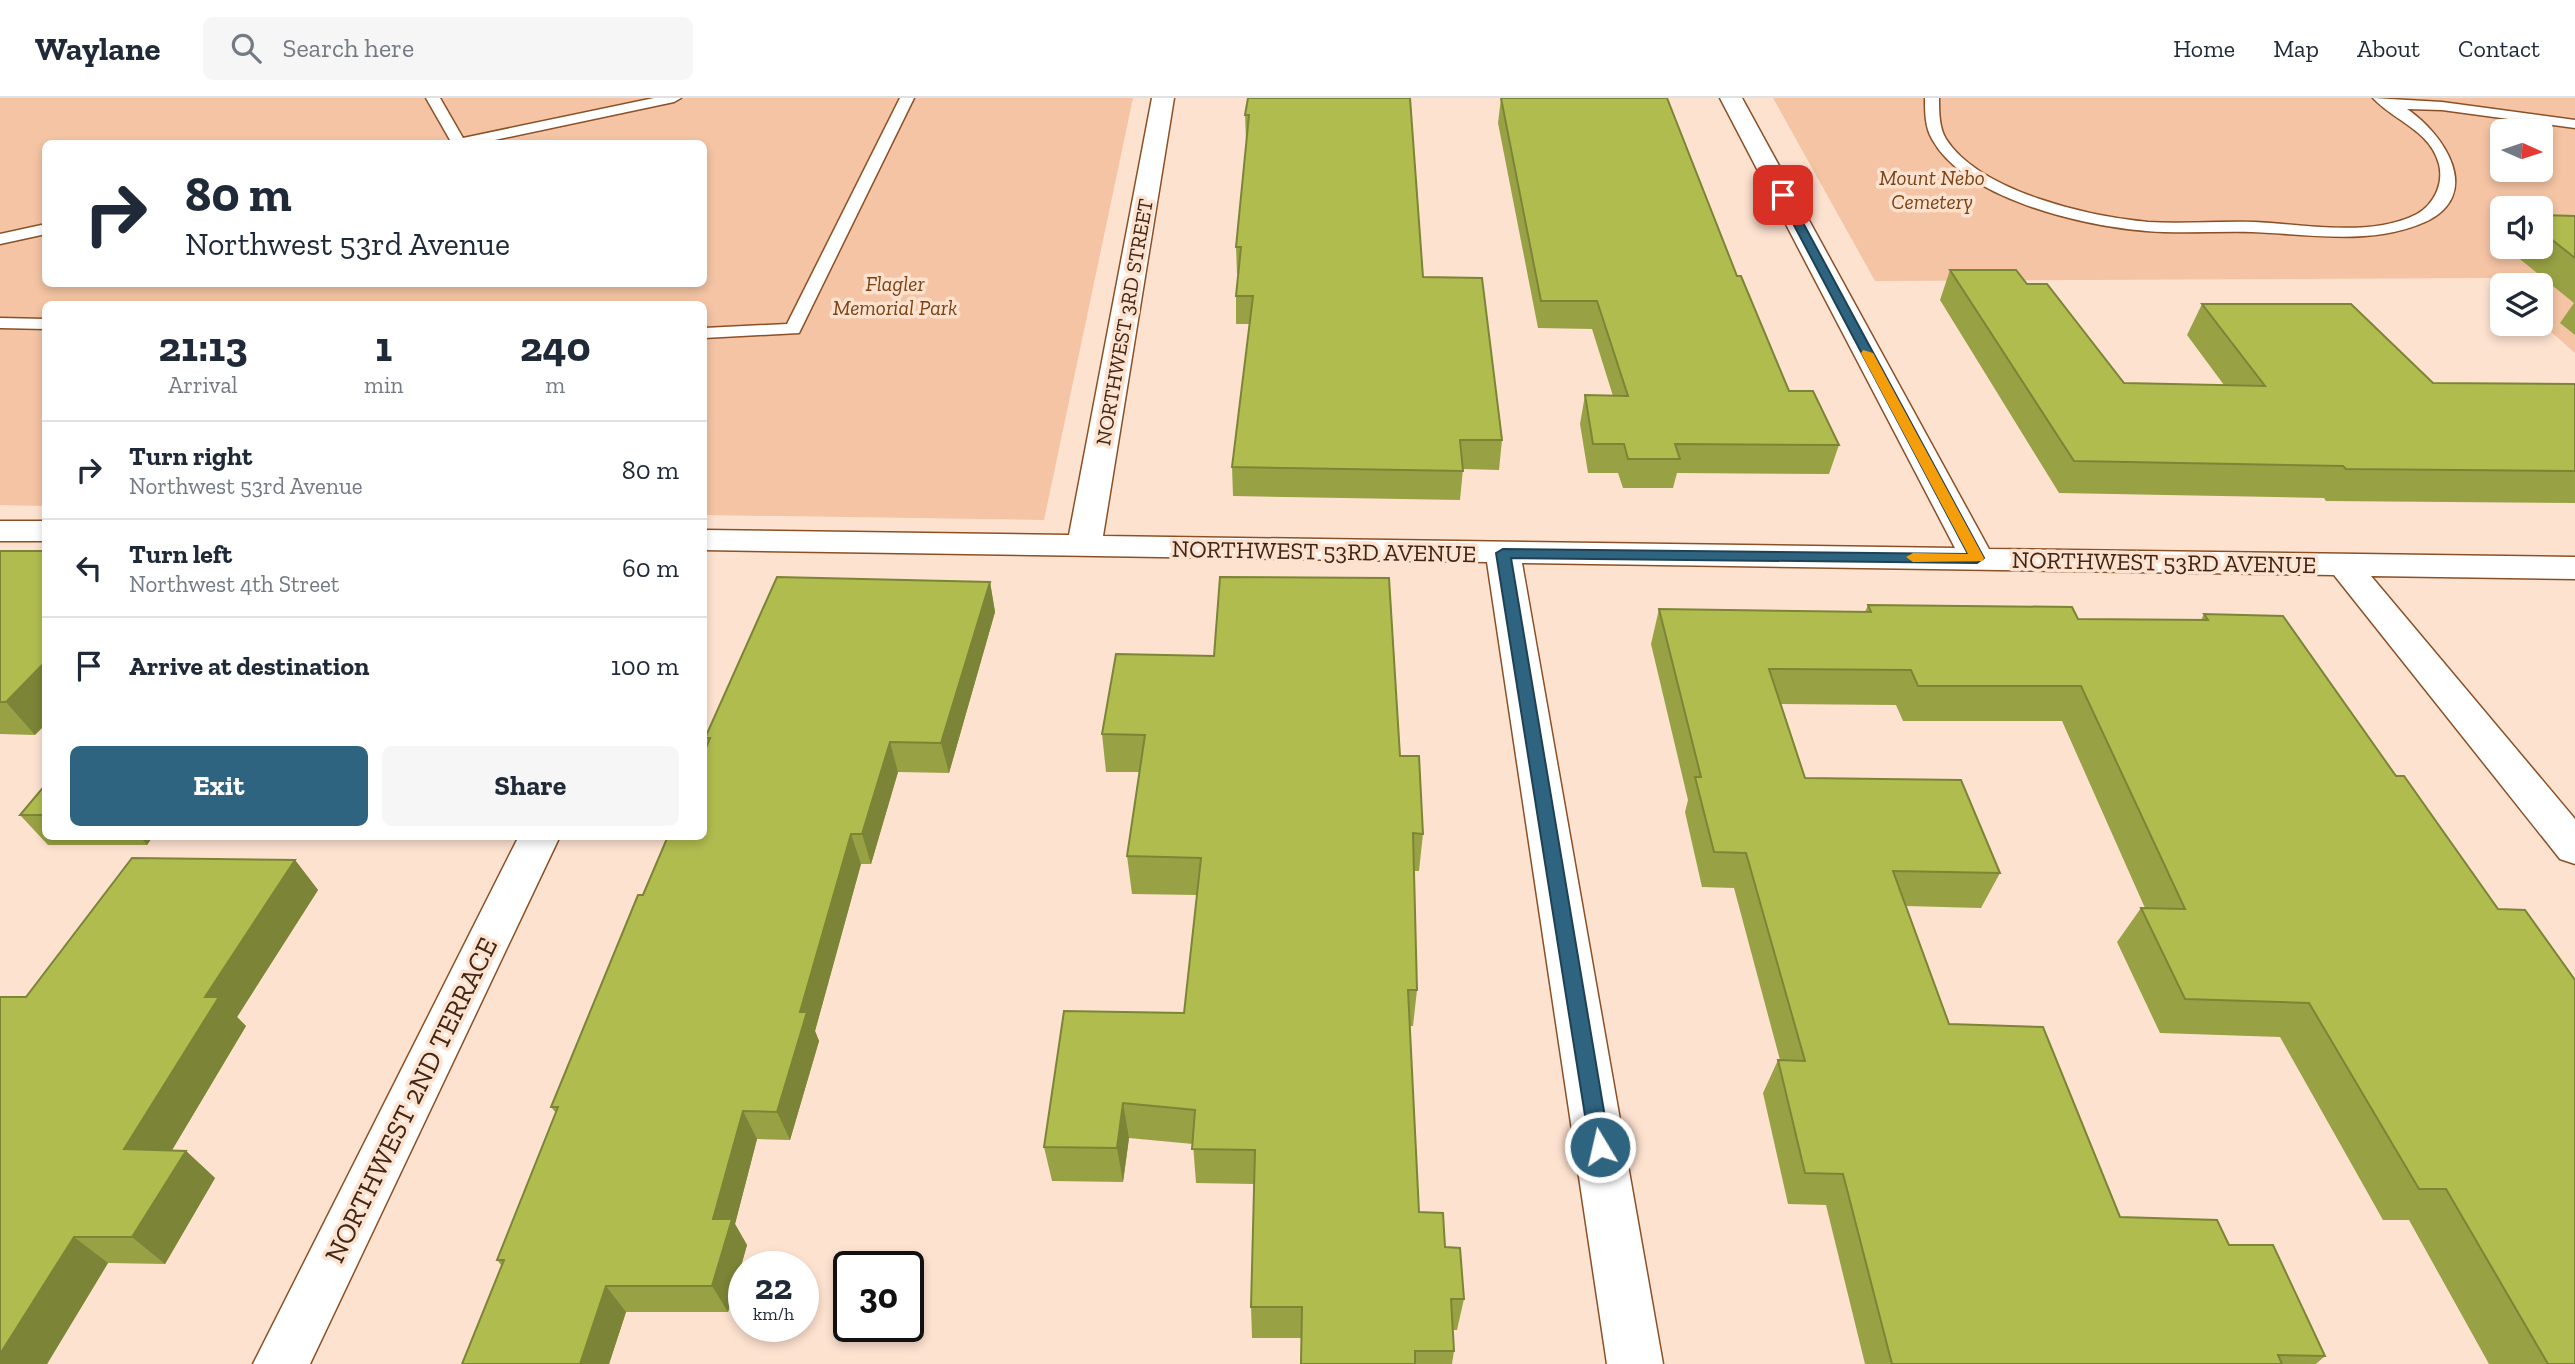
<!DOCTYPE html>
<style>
:root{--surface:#fff;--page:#f6f6f7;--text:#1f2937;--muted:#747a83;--line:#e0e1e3;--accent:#2f6480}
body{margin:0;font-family:"Zilla Slab",serif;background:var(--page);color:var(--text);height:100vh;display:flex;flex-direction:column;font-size:26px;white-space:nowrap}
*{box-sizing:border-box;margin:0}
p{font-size:23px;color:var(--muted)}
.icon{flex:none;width:38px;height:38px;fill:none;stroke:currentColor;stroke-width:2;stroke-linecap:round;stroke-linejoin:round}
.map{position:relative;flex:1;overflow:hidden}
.panel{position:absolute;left:42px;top:203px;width:665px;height:539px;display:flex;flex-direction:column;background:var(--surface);border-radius:10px;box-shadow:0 4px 10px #0003}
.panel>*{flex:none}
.top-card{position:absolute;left:42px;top:42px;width:665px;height:147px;border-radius:10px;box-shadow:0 4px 10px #0003;background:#fff;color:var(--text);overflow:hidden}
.needle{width:46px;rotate:93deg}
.controls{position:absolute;left:2490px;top:21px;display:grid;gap:14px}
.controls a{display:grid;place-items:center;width:63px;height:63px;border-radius:10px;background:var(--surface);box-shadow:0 4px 10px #0003;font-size:35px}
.speed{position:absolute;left:728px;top:1153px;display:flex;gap:14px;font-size:35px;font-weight:700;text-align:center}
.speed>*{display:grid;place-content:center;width:91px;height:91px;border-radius:50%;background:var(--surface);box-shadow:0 4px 10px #0003;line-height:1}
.speed small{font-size:18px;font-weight:400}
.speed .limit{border:4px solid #111;border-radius:10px;background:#fff;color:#111}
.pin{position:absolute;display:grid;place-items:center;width:60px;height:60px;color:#fff;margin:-30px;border-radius:14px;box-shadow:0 4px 10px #0006}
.me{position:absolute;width:77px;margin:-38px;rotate:351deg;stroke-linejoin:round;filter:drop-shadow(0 0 5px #0008)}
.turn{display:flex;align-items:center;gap:24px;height:147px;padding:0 28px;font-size:32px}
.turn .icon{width:91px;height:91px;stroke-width:2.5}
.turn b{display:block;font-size:49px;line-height:60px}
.eta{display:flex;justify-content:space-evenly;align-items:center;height:119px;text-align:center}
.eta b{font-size:42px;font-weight:700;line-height:49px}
.primary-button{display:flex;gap:14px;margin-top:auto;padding:14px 28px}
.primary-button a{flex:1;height:80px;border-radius:10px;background:var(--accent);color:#fff;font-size:28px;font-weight:700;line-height:80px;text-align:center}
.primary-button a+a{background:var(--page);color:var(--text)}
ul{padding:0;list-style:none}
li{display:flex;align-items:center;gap:21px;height:98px;padding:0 28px;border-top:2px solid var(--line)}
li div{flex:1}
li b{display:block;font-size:26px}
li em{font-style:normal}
header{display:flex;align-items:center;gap:42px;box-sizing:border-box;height:98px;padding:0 35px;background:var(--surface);border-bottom:2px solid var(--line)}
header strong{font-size:33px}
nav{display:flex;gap:38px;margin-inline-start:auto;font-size:24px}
.search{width:490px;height:63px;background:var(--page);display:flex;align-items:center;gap:18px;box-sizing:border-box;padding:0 24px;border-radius:10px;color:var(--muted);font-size:26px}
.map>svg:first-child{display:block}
.green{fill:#f4c4a4;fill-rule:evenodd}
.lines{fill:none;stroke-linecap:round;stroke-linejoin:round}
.lane-casing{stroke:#8b5025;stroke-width:3}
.street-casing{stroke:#8b5025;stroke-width:3}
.lane{fill:#fff;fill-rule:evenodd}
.street{fill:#fff;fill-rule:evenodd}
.wall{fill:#98a244}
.shaded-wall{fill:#7c8437}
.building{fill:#b1bc4f;stroke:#7c8437;stroke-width:2}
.route{fill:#2f6480;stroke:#1f4153;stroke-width:2}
.slow{fill:#f59e0b}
.labels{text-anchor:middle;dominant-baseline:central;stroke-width:7;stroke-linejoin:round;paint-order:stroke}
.far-park-label{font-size:21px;font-style:italic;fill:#7b4113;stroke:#fee2d0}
.far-street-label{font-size:21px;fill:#402614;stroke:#fee2d0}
.street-label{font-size:24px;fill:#402614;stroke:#fee2d0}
.near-street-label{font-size:28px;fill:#402614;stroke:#fee2d0}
</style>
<header>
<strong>Waylane</strong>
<div class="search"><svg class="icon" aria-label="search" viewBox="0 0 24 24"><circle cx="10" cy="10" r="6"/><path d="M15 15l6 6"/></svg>Search here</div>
<nav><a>Home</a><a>Map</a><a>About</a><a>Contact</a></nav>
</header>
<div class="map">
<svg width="2575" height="1266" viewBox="0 0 2575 1266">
<rect width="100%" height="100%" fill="#fee2d0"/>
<path class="green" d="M0 0H1133L1044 422 704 417V206H46L45 408 0 407ZM46 46H704V186H46Z
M1773 0H2575V255L2541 225V187H2502V191L2490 180 1875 183ZM2502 33H2541V72H2502ZM2502 110H2541V149H2502Z"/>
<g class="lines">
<defs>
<path id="lane" d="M426 0H440L463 40 654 0H681L674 4 476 46H446L450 42Z
M900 0H914L799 235 704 240V230L787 226Z
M1925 0H1939C1939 13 1939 30 1946 41 1980 94 2090 119 2148 124 2183 126 2219 123 2254 124 2305 126 2370 140 2417 116 2434 106 2444 86 2439 66 2430 32 2394 23 2373 0L2442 4 2575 22V30L2442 12 2407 11C2443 35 2485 96 2425 124 2371 148 2309 136 2252 134 2216 133 2181 136 2146 133 2083 128 1965 101 1932 41 1925 29 1925 14 1925 0Z
M46 126V136L0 146V136Z
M0 220 46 221V231L0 230Z"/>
<path id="street" d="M1152 0H1174L1103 438 1955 450 1720 0H1742L1989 451 2575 459V481L2371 478 2575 721V766L2560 761 2334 477 1522 465 1663 1266H1607L1487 464 704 452V432L1069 437Z
M0 423H46V443H0Z
M519 738H560L310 1266H253Z"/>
</defs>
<use href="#lane" class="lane-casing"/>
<use href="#street" class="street-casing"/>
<use href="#lane" class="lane"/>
<use href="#street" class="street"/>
</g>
<path class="wall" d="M1248 0 1423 179 1502 342 1499 372 1463 371 1460 402 1233 398 1232 369 1250 226H1236V198L1238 176H1237L1236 149 1247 42H1246L1245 17Z
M1501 0 1737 178 1789 293 1839 347 1829 376 1677 375 1673 390H1623L1618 375H1588L1580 326 1585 297 1613 298 1592 231 1538 230 1498 25Z
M2541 117 2575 118V237L2560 225 2574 205 2505 149H2541Z
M1950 172 2027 186 2124 285 2224 287 2187 237 2202 206 2433 285 2575 286V405L2326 403 2324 400 2059 395 1940 202Z
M0 453 35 637 0 636Z
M990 484 995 514 949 675 898 674 871 766H861L815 933 819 943 790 1042 757 1041 735 1126 747 1147 728 1214H626L609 1266H462L502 1168 497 1162 556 1015 551 1009 707 646 705 640Z
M1868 507 2078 521 2201 522 2204 516 2283 518 2575 1266H2489L2409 1122H2383L2280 939 2160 935 2117 844 2141 810H2145L2062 623H1903L1896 607 1781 606 1805 680 2000 775 1981 810 1906 808 1949 926 2120 1119 2229 1147 2325 1258 2316 1266H1865L1826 1107 1788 1106 1763 995 1778 962H1780L1734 790 1702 789 1685 714 1688 702 1651 546 1659 511 1865 514Z
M1116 556 1400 658 1423 736 1419 773H1414L1417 892 1413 928H1409L1419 1114 1445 1149 1464 1201 1457 1232H1453L1454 1253 1452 1266H1301V1240H1252L1251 1209 1254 1086 1196 1085 1193 1046 1129 1040 1123 1084 1052 1083 1044 1049 1184 915 1197 797 1132 796 1127 758 1140 674H1106L1102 636Z
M46 686V738H153L147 747H48L20 717Z
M295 762 318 792 237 919 246 928 172 1052 186 1053 215 1080 165 1166 108 1165 47 1266 26 899Z"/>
<path class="shaded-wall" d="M990 484 995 514 949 675 941 645Z
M46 563V626L35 637 6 604Z
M890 644 898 674 871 766 862 736Z
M851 736 861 766 815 933 819 943 790 1042 777 1014 800 914Z
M140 738H153L147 747Z
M295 762 318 792 237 919 246 928 156 1079 124 1051 205 899Z
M1123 1005 1129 1040 1123 1084 1117 1050Z
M743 1013 757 1041 735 1126 747 1147 728 1214 712 1188 713 1121Z
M186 1053 215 1080 165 1166 132 1139Z
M74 1139 108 1165 47 1266H0V1256Z
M606 1188 626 1214 609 1266H580Z"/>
<path class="building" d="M1248 0H1410L1423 179 1482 180 1502 342H1460L1463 373 1232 369 1253 198H1236L1241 149H1236L1249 17H1245Z
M1501 0H1667L1737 178H1741L1789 293H1813L1839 347 1675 346 1680 361H1628L1624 346H1593L1585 297 1628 298 1597 203H1541Z
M2541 117 2575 118V160L2541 133Z
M1950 172H2016L2027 186H2047L2124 285 2265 288 2202 206H2351L2433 285 2575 286V373L2346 371 2343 368 2074 363Z
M0 453H46V563L6 604H0Z
M777 479 990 484 941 645 890 644 862 736H851L800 914H807L777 1014 743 1013 713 1121H732L712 1188H606L580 1266H462L504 1162H497L558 1009H551L638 797H643L668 738H704V655L710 640H705Z
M1220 479 1389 480 1400 658H1419L1423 736 1413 735 1417 892H1408L1419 1114 1443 1115 1445 1149 1460 1150 1464 1201H1451L1454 1253H1415V1266H1301L1302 1209H1251L1255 1052 1192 1051 1195 1012 1123 1005 1117 1050 1044 1049 1064 913 1184 915 1201 760 1127 758 1145 637 1102 636 1116 556 1214 558Z
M1868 507 2072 509 2078 521 2208 522 2204 516 2283 518 2396 678H2404L2498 811 2525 812 2575 882V1266H2548L2446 1091H2419L2309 905 2185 901 2141 810 2185 811 2081 588H1918L1911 572 1769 571 1805 680 1961 682 2000 775 1893 773 1949 926 2043 929 2120 1119 2217 1122 2229 1147H2273L2325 1258 2278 1257 2282 1266H1892L1843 1076 1805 1075 1778 962 1805 963 1746 755 1714 754 1695 679H1701L1659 511 1871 514Z
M46 686V717H20Z
M132 760 295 762 205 899H219L124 1051 186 1053 132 1139H74L0 1256V899H26Z"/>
<path class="route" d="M1783 94 1788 97 1984 460 1977 465 1511 460 1610 1049 1607 1056 1600 1059 1593 1056 1590 1049 1496 455 1503 451 1968 456 1778 97Z"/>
<path class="slow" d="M1863 252 1873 255 1984 460 1982 463 1913 464 1906 459 1913 455 1968 456 1861 255Z"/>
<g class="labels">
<g class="far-park-label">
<text x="1932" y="79">Mount Nebo<tspan x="1932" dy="24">Cemetery</tspan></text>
<text x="895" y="185">Flagler<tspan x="895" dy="24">Memorial Park</tspan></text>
</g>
<g class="far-street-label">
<text transform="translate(1124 224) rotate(-80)">NORTHWEST 3RD STREET</text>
</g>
<g class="street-label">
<text transform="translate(1324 453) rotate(1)">NORTHWEST 53RD AVENUE</text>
<text transform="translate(2164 464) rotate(1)">NORTHWEST 53RD AVENUE</text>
</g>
<g class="near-street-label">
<text transform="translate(411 1002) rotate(-64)">NORTHWEST 2ND TERRACE</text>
</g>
</g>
</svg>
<div class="controls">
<a><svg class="needle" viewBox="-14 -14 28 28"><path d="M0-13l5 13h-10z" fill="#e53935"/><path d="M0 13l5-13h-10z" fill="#747a83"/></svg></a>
<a><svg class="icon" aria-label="sound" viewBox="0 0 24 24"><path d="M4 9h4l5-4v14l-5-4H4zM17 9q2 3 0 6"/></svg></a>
<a><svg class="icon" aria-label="layers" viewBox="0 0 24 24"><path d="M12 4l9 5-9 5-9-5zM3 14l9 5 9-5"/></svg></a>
</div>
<div class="speed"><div>22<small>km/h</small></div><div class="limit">30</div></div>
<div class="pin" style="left:1783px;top:97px;background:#d93025"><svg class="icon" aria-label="arrive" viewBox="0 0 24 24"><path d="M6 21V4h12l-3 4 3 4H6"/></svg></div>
<svg class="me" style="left:1600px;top:1049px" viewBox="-20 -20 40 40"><circle r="17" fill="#2f6480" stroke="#fff" stroke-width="3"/><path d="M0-11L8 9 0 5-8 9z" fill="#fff"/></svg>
<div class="top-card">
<div class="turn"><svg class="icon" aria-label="right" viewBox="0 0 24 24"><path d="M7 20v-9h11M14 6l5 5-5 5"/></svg><div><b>80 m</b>Northwest 53rd Avenue</div></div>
</div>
<section class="panel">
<div class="eta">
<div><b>21:13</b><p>Arrival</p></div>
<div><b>1</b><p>min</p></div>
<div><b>240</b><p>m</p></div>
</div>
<ul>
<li><svg class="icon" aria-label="right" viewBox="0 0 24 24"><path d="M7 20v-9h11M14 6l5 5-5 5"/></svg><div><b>Turn right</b><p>Northwest 53rd Avenue</p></div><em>80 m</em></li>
<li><svg class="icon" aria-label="left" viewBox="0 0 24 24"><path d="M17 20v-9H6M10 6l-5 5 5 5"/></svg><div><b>Turn left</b><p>Northwest 4th Street</p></div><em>60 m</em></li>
<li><svg class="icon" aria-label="arrive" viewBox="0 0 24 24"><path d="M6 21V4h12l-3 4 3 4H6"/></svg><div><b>Arrive at destination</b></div><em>100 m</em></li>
</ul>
<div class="primary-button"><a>Exit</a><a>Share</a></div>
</section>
</div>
